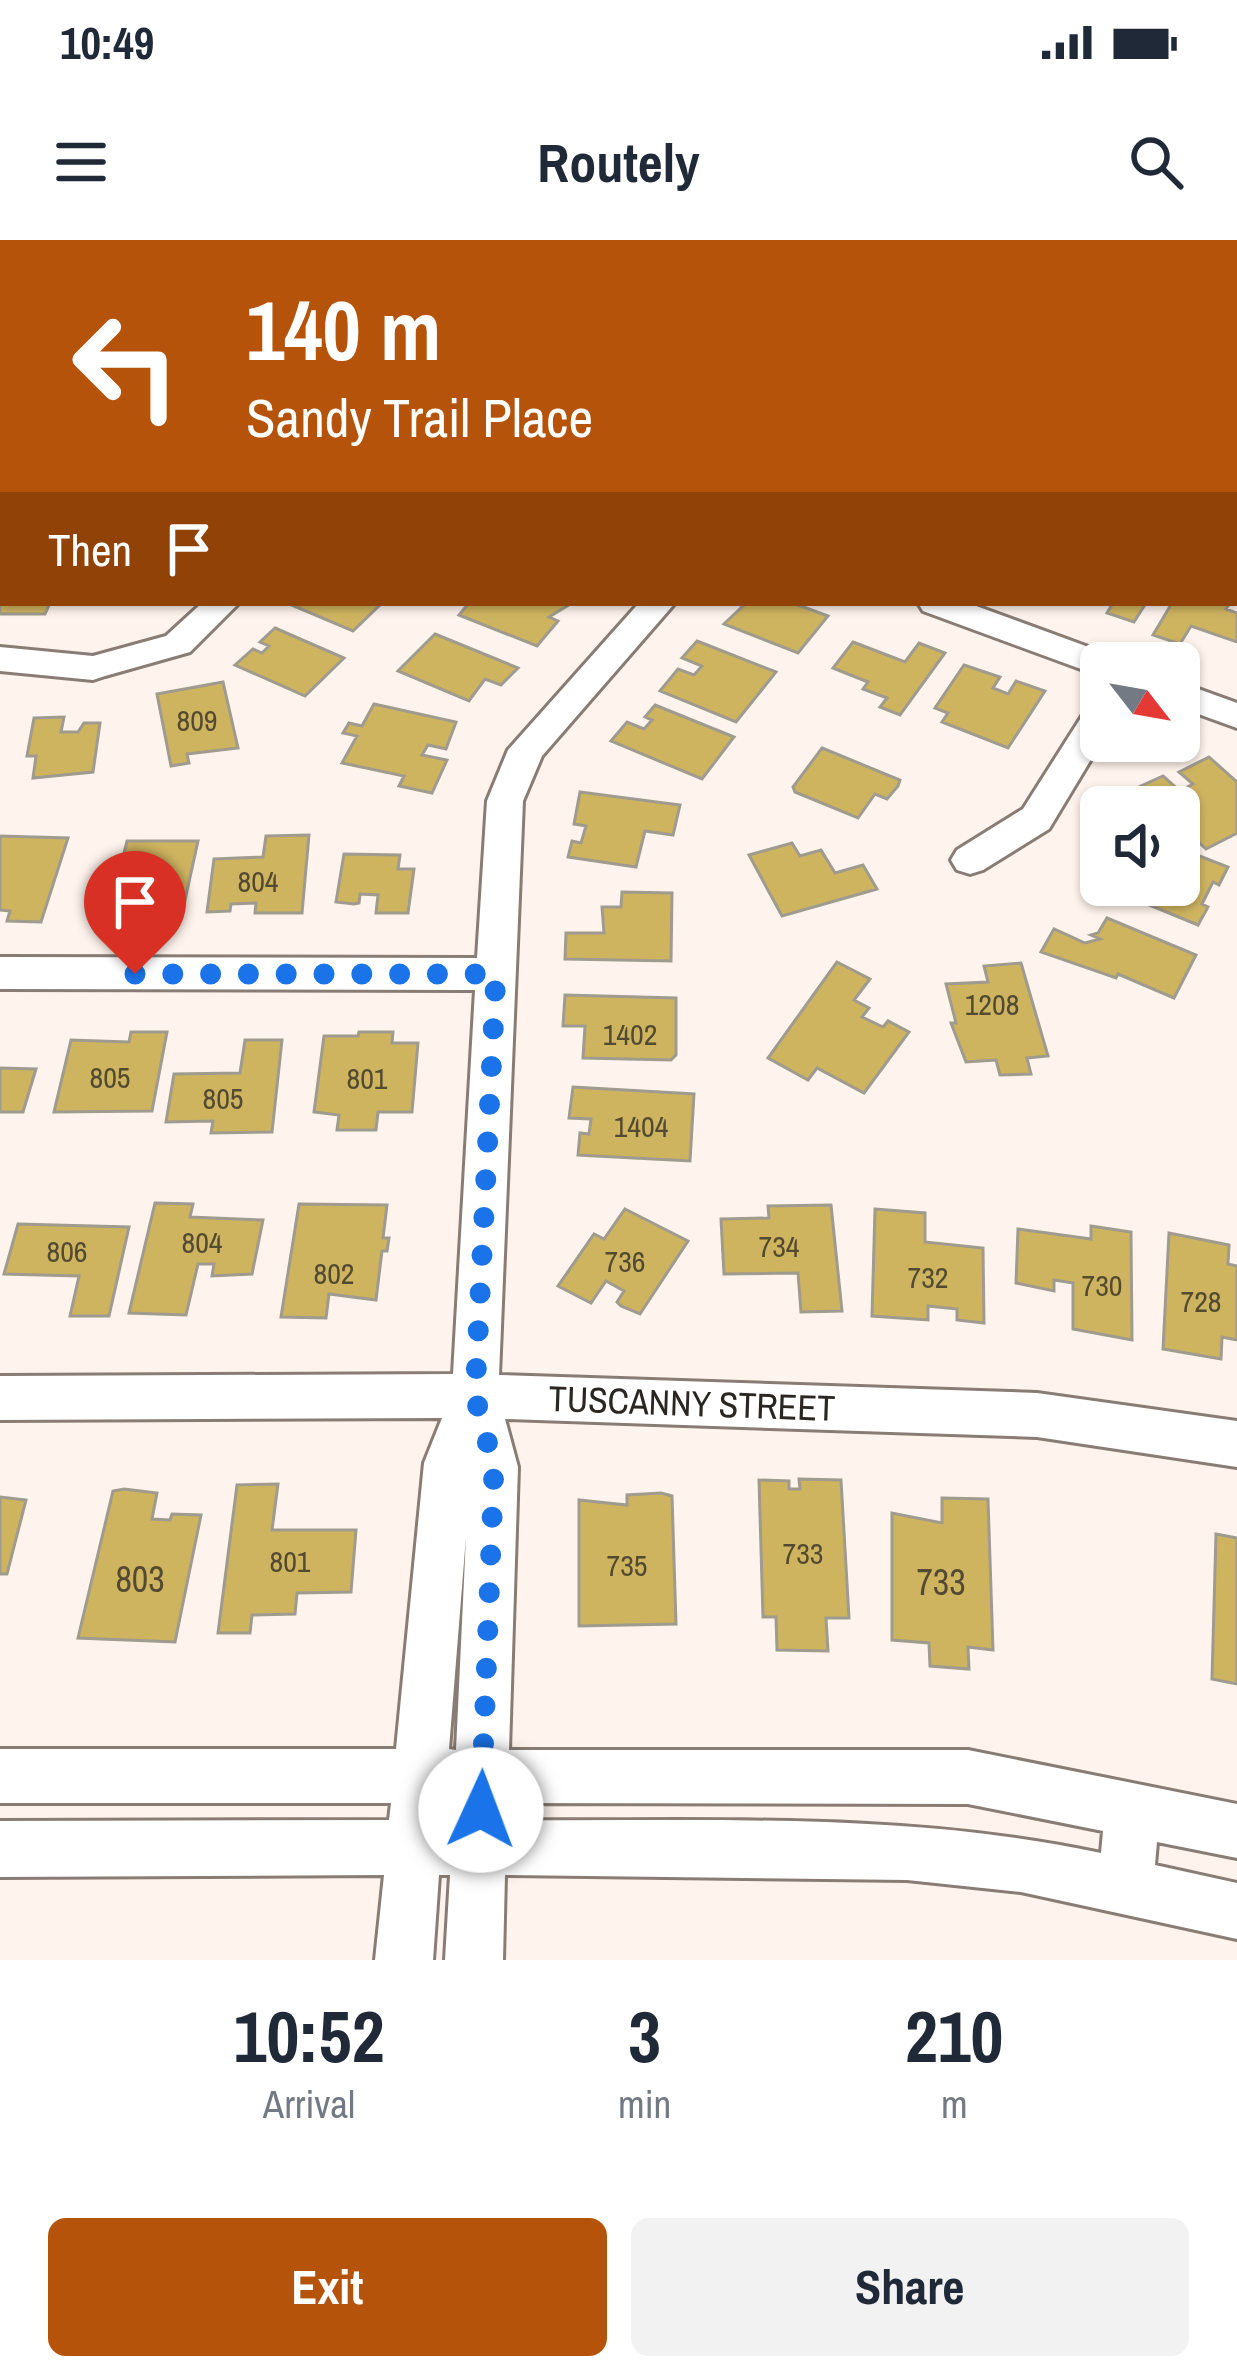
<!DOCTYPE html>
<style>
:root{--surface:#fff;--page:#f2f2f3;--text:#1f2937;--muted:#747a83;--accent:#b45309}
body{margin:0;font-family:"Archivo Narrow",sans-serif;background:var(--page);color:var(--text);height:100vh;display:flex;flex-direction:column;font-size:45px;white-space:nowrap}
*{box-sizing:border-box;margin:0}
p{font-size:39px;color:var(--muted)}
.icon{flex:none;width:66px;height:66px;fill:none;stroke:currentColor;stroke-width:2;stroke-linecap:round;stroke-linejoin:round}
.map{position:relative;height:1720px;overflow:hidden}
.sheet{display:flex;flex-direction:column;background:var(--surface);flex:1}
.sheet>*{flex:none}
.top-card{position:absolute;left:0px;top:0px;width:1239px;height:366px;box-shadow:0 3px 9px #0004;background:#b45309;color:#fff;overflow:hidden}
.needle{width:78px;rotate:121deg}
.buttons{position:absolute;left:1080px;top:402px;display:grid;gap:24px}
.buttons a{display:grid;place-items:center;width:120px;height:120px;border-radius:18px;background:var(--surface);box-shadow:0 3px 9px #0004;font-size:60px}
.pin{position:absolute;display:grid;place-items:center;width:102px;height:102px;color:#fff;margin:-123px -51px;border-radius:50% 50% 50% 0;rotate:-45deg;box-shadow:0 0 12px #0007}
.pin .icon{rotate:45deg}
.me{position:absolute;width:132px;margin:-66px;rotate:2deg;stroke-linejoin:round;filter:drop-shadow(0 0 9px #0008)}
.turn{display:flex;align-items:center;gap:42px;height:252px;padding:0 48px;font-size:54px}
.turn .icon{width:156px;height:156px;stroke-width:2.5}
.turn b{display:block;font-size:84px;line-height:102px}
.then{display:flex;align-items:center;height:114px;padding:0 48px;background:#0003;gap:24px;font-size:45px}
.eta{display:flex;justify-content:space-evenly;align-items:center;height:204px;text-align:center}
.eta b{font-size:72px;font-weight:700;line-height:84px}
.cta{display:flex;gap:24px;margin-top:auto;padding:24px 48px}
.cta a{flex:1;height:138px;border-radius:18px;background:var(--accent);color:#fff;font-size:48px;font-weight:700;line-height:138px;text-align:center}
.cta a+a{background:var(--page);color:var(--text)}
.status{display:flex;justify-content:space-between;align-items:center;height:84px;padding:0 60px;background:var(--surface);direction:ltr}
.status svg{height:33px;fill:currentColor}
header{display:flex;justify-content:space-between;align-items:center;height:156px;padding:0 48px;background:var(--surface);font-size:54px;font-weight:700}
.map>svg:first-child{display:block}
.building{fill:#cfb460;stroke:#9f9b8e;stroke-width:3}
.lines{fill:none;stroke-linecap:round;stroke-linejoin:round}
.minor-casing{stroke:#887c74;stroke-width:6}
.minor{fill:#fff;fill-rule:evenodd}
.route{stroke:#1a73e8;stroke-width:21;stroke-dasharray:0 37.8}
.labels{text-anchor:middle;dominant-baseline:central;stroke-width:12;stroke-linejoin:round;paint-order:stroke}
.number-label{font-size:30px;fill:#534a32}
.street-label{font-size:36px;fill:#2a2622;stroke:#fff}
.near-number-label{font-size:36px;fill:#534a32}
</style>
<div class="status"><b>10:49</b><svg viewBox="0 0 49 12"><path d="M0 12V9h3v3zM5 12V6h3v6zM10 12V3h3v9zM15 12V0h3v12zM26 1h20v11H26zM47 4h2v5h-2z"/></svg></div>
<header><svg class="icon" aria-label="menu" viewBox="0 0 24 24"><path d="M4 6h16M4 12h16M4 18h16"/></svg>Routely<svg class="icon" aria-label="search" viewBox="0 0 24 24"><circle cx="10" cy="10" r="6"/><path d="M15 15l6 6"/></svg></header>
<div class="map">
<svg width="1237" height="1720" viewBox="0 0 1237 1720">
<rect width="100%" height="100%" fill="#fff4ed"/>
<path class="building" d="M0 318 3 363H50L45 374H0Z
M287 363H382L353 391Z
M469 363H572L549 377 558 381 537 406 459 375Z
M736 363H793L828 376 798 413 724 384 743 366Z
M1113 363H1146L1134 382 1107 373Z
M1172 363H1230L1226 369 1237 373V402L1191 386 1180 404 1153 395Z
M275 388 344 418 305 456 235 425 253 409 262 413 269 406 260 402Z
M435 394 518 428 501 445 485 439 469 461 398 431Z
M697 401 776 432 736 482 660 451 678 429 694 435 702 426 682 418Z
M853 402 905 422 919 403 945 413 900 475 880 467 887 458 863 449 868 442 833 428Z
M964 425 1000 437 993 448 1008 454 1016 441 1045 451 1008 508 942 482 948 473 935 468Z
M223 442 238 508 187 514 189 523 171 526 157 454Z
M374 464 456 482 446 509 428 505 422 515 447 520 432 553 399 546 404 536 342 523 357 496 343 493 349 483 362 486Z
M655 465 734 497 702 539 611 501 627 482 644 489 652 480 645 477Z
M64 477 61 492H78L84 483H100L93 532 33 538 36 516H27L34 478Z
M822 508 900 540 898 546 887 559 875 554 858 578 795 552 793 547Z
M1209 517 1237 542V593L1206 609 1179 584V567H1160L1139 547 1163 536 1180 551 1193 544 1179 532Z
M580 552 680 565 673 595 645 591 636 627 568 617 572 601 581 603 586 586 574 584Z
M309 595 302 673H255L256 663 231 664 230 671 207 672 214 619 263 617 266 596Z
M0 596 68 598 41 682 7 681 10 671 0 670Z
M127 601H198L182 674 156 673 158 664 143 663 141 673H109Z
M792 603 800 616 821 610 835 633 863 625 877 649 782 676 749 615Z
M1179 608 1228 627 1219 645 1213 642 1202 664 1208 667 1198 685 1091 641 1101 623V645H1179Z
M344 614 400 615 398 629H414L408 673H376L378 655 360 654 359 663 354 664 336 662Z
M622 652 672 653 671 721 565 719 566 693H604L602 667H621Z
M1107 678 1196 715 1174 758 1118 734 1116 738 1041 712 1054 689 1085 703 1100 699 1091 695 1098 693Z
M837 722 870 739 854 760 869 768 862 777 883 787 888 781 909 792 864 853 817 828 808 840 768 818Z
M1021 723 1048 816 1027 818 1031 834 1000 835 996 820 966 822 951 783H956L946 744 988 742 984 726Z
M565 755 676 758V815L671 820 583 818 585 786H563Z
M131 792H167L152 871 54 872 71 800 129 802Z
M359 792H393L392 803H418L412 872H378L376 890H337L339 875 314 872 324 796H358Z
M245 800H282L272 892 211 893 213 881 166 882 174 834 240 833Z
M0 828 36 829 23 872H0Z
M573 847 694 854 690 921 578 915 580 893 589 894 591 879 569 878Z
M155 963 193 964 190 977 263 980 252 1034 212 1036 214 1024H198L186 1075 129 1073Z
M299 964 387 965 383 998H389L387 1011H382L376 1060 329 1054 326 1078 281 1077Z
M831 965 842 1071 801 1072 798 1033 724 1034 721 979 769 978 768 966Z
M625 969 688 1001 640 1074 621 1066 617 1062 624 1051 606 1041 591 1063 558 1046 594 994 604 999Z
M875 969 925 973V1002L983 1008 984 1083 957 1080V1069L928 1066V1080L872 1076Z
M18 984 129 987 109 1076H70L79 1036 4 1034Z
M1091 986 1131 992 1132 1100 1073 1089V1043L1054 1040V1051L1016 1043 1018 989 1091 999Z
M1169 993 1229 1005 1228 1024 1237 1026V1100L1222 1097 1221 1119 1163 1109Z
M799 1239 841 1240 849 1378H826L828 1411 777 1410 776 1377H763L759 1240 789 1241V1249H800Z
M278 1244 272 1290H356L351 1352 297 1353 295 1374 252 1375 250 1393H218L237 1245Z
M124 1249 157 1253 152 1279 170 1280 172 1274 201 1275 175 1402 78 1398 113 1251Z
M661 1253 672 1256 676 1384 579 1386V1260L627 1265V1255Z
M0 1257 26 1260 7 1334H0Z
M942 1258 988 1259 993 1410 968 1407 969 1429 930 1426 929 1403 892 1400V1273L942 1283Z
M1216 1294 1237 1298V1444L1212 1439Z"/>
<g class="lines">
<defs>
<path id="minor" d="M647 0H680L682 3H649Z
M0 145 3 146V164L0 163Z
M1236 170H1237V189H1236Z
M202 363H239L190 412 105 436 93 440 0 431V407L93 416 166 396Z
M639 363H675L542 516 523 561 499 1135 1037 1153 1237 1181V1227L1037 1197 505 1179 518 1227 509 1510H968L1237 1564V1618L1157 1602 1155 1625 1237 1643V1699L1021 1652 907 1640 505 1635 503 1720H445L450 1635H439L433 1720H375L384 1635 0 1637V1581L389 1580 391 1563H0V1509H396L424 1223 442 1178 0 1180V1136L453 1134 475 750 0 749V717L477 718 487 561 508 510ZM466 1297 456 1510 449 1509ZM445 1563H453L452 1580H444ZM508 1563 968 1564 1103 1591 1101 1613C906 1571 705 1582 507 1580Z
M918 363H968L1113 416 1118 423H1101V436L1089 432 923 371Z
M1179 442 1237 463V488L1179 467Z
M1101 462 1102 501 1049 589 983 630 970 634 957 630 951 620 957 610 1023 569 1089 465Z"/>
</defs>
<use href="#minor" class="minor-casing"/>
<use href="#minor" class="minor"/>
</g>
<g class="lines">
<path class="route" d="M135 734H496L475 1156 494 1227 481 1570"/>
</g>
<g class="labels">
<g class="number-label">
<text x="197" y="480">809</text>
<text x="258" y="641">804</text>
<text x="992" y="764">1208</text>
<text x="630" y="794">1402</text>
<text x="110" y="837">805</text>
<text x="367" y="838">801</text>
<text x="223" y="858">805</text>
<text x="641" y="886">1404</text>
<text x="202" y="1002">804</text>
<text x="779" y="1006">734</text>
<text x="67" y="1011">806</text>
<text x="625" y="1021">736</text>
<text x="334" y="1033">802</text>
<text x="928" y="1037">732</text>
<text x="1102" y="1045">730</text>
<text x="1201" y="1061">728</text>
<text x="803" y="1313">733</text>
<text x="290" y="1321">801</text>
<text x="627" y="1325">735</text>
</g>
<g class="street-label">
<text transform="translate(692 1163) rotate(2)">TUSCANNY STREET</text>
</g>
<g class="near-number-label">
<text x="140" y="1339">803</text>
<text x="941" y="1342">733</text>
</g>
</g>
</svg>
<div class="buttons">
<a><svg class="needle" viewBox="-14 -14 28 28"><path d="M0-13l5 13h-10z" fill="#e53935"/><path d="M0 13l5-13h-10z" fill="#747a83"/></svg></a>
<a><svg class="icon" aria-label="sound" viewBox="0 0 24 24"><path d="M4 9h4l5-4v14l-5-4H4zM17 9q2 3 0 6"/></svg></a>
</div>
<div class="pin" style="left:135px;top:734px;background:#d93025"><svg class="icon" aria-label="arrive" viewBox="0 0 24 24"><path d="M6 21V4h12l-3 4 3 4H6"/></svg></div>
<svg class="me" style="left:481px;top:1570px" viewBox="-20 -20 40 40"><circle r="19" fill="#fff"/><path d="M0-13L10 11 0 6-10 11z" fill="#1a73e8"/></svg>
<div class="top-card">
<div class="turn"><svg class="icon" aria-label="left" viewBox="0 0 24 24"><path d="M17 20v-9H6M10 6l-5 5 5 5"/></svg><div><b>140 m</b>Sandy Trail Place</div></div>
<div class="then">Then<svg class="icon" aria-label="arrive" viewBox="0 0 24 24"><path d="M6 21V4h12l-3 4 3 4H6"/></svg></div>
</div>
</div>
<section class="sheet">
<div class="eta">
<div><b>10:52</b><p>Arrival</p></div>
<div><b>3</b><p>min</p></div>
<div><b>210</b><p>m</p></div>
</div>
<div class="cta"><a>Exit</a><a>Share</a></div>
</section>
